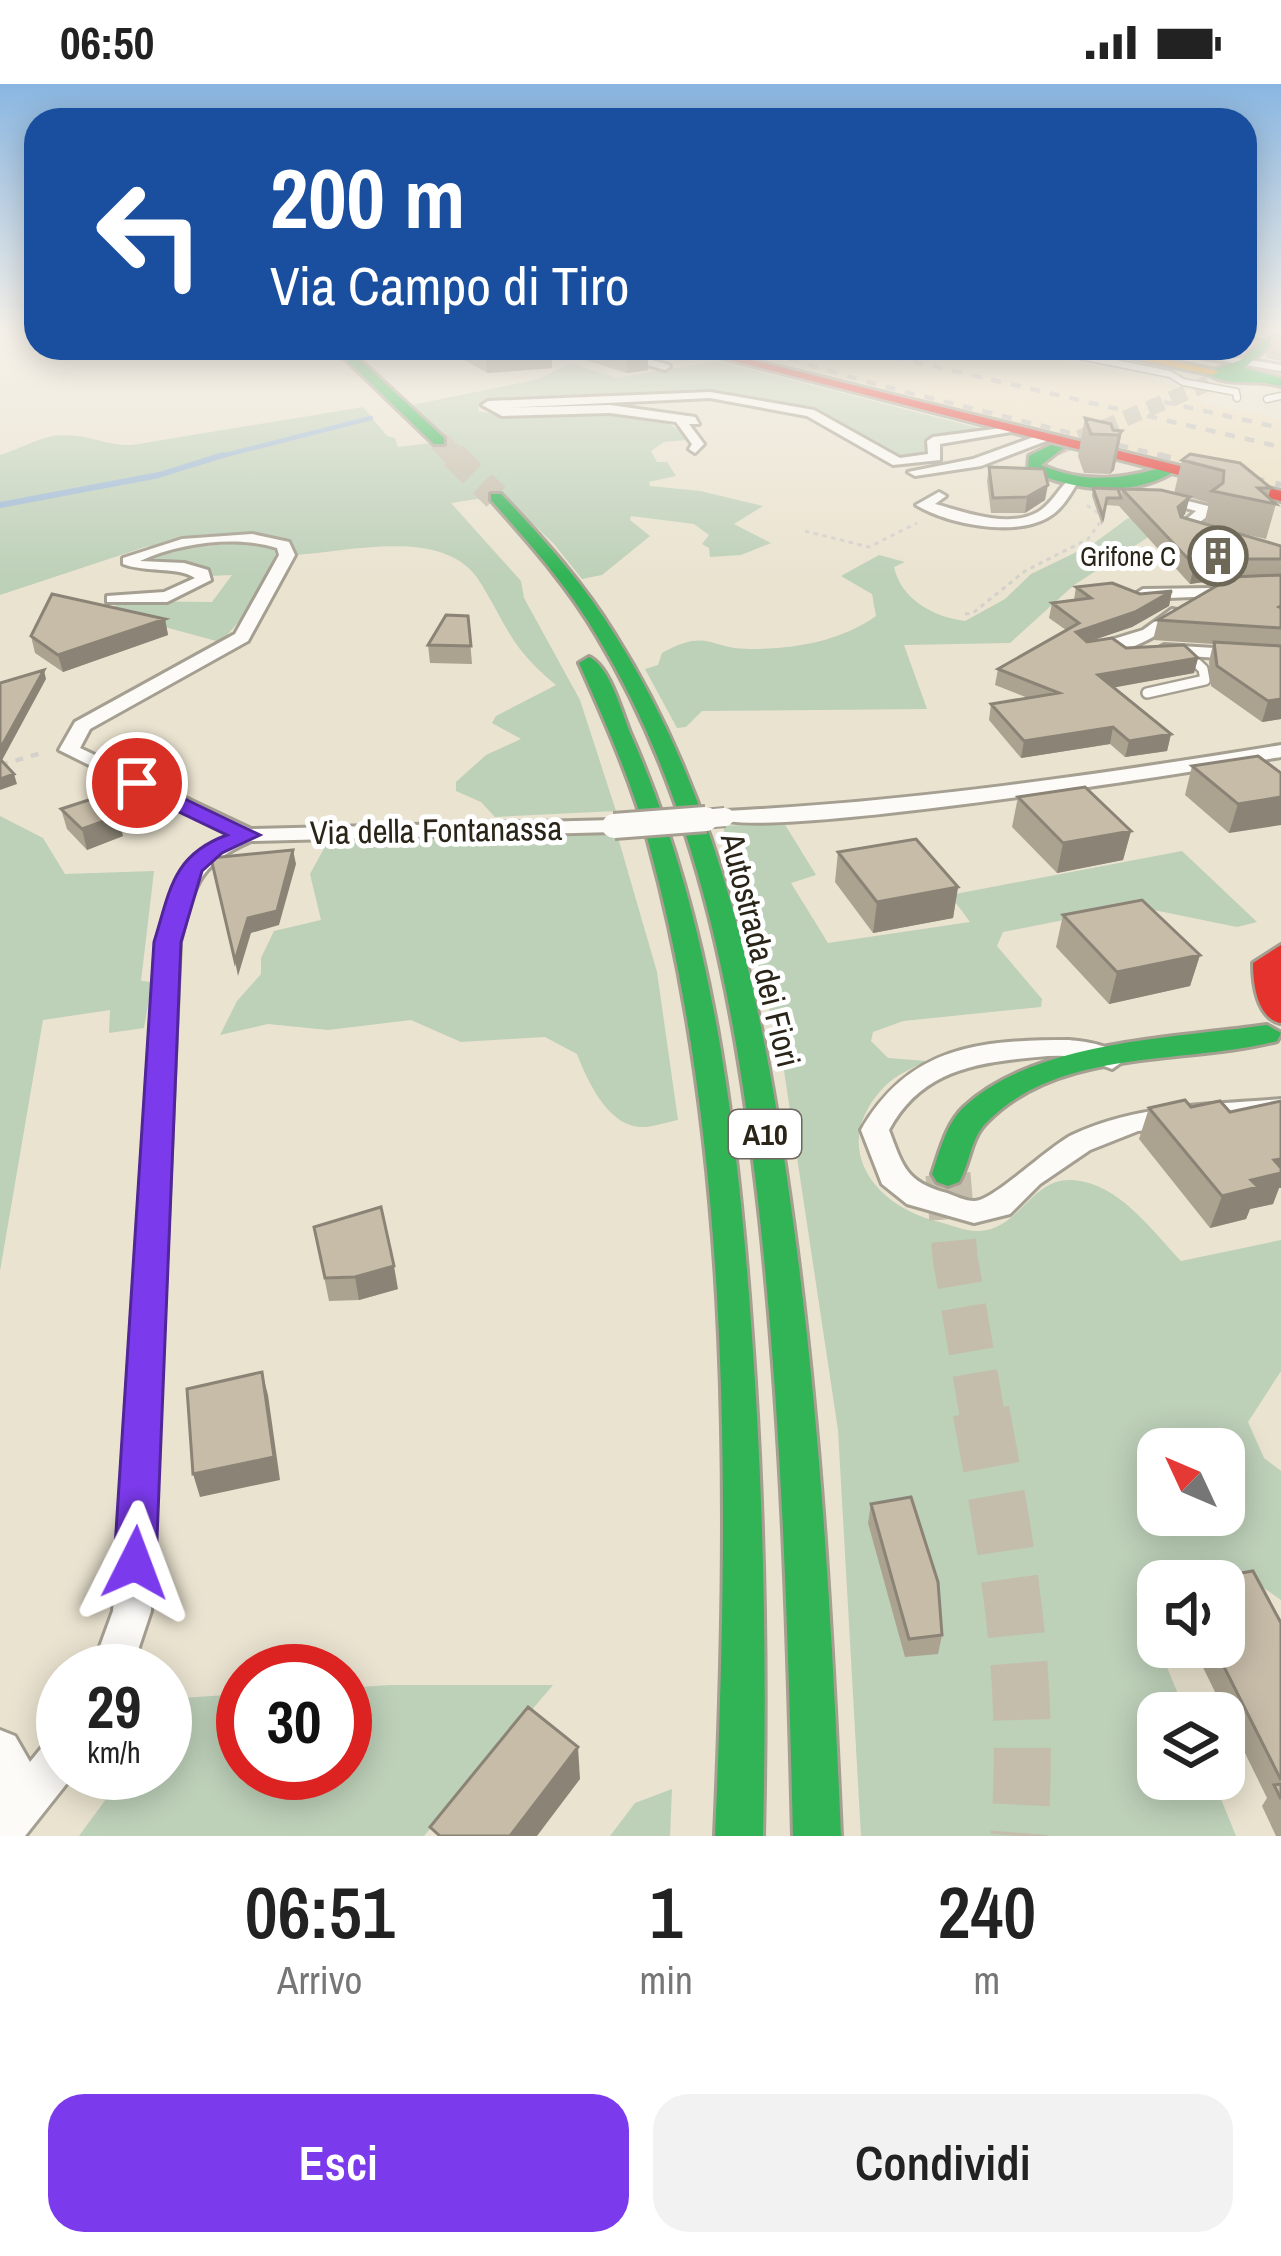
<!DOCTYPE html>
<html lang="it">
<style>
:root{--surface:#fff;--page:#f2f2f2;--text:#222;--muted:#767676;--accent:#7c3aed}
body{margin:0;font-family:"Archivo Narrow",sans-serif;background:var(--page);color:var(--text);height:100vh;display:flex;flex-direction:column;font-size:45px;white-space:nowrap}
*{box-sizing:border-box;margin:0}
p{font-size:39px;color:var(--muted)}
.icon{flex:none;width:66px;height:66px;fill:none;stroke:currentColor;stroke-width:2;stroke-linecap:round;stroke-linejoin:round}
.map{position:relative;height:1752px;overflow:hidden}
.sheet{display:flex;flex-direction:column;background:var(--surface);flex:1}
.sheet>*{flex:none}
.top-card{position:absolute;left:24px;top:24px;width:1233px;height:252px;border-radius:36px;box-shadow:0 6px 30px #0003;background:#1a4fa0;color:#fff;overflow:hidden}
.needle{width:78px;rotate:314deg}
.controls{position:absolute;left:1137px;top:1344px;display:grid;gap:24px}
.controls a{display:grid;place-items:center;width:108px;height:108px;border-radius:24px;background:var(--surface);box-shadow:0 6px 30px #0003;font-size:60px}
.speed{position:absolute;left:36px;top:1560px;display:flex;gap:24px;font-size:60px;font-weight:700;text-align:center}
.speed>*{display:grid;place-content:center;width:156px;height:156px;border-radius:50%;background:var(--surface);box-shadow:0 6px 30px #0003;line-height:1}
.speed small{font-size:30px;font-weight:400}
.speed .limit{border:18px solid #d22;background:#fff;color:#111}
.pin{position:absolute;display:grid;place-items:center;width:102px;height:102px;color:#fff;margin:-51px;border:6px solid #fff;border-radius:50%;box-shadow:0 3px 12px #0007}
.me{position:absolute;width:132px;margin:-66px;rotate:3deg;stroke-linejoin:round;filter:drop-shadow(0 0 9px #0008)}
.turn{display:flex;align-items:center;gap:42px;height:252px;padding:0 48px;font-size:54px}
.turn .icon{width:156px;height:156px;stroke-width:2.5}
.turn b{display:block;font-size:84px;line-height:102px}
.eta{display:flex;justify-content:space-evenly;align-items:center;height:204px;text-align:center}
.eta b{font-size:72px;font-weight:600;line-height:84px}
.cta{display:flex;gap:24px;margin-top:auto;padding:24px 48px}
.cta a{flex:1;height:138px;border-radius:36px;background:var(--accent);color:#fff;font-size:48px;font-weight:600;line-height:138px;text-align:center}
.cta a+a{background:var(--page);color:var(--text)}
.status{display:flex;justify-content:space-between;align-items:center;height:84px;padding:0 60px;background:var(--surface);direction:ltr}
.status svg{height:33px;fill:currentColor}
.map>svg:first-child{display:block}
.built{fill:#ecdfc1}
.green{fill:#bdd0b8;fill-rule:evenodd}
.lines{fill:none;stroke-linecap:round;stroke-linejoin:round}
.stream-far1{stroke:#9bb8d6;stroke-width:4.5}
.stream{stroke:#9bb8d6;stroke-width:6}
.secondary-tunnel-far2{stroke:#c4bdab;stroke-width:16;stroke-dasharray:16 9;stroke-linecap:butt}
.secondary-tunnel-far1{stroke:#c4bdab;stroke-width:45;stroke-dasharray:45 22;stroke-linecap:butt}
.secondary-tunnel{stroke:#c4bdab;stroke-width:57;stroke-dasharray:57 28;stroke-linecap:butt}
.highway-tunnel-far1{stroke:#c4bdab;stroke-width:21;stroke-dasharray:21 10;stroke-linecap:butt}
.highway-tunnel{stroke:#c4bdab;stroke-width:27;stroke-dasharray:27 14;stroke-linecap:butt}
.lane-far1-casing{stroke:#a59f91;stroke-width:9}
.lane-casing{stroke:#a59f91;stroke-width:14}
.street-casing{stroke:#a59f91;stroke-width:6}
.fast-casing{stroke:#a59f91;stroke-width:6}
.slow-casing{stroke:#a59f91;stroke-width:6}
.jam-casing{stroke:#a59f91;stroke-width:6}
.path-far1{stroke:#d4d1cc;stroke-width:3;stroke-dasharray:4.5 4.5;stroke-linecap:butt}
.path{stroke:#d4d1cc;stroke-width:4.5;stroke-dasharray:8 8;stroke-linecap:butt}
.lane-far1{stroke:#fcfbf8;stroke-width:6}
.lane{stroke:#fcfbf8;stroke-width:9}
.street{fill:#fcfbf8;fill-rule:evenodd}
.fast{fill:#30b455;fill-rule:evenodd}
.slow{fill:#ff9f0a;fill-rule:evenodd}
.jam{fill:#e5322d;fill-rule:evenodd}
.rail-far1{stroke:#c1bfba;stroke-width:4.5;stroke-dasharray:10 10;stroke-linecap:butt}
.rail{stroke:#c1bfba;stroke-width:6;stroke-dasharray:12 12;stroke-linecap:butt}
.street-bridge-far1-casing{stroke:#a59f91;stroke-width:22;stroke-linecap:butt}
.street-bridge-casing{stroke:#a59f91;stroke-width:30;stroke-linecap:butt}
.street-bridge-far1{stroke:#fcfbf8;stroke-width:18}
.street-bridge{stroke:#fcfbf8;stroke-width:24}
.wall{fill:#aba290;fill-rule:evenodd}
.shaded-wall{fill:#8b8476}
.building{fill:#c7bca8;stroke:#8b8476;stroke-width:3}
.route{fill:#7c3aed;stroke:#51269a;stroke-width:3}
.labels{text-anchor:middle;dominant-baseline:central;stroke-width:10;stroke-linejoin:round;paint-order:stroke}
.far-poi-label{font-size:27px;fill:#2b2519;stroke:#fff;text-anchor:end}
.shield{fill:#fff;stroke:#6b665e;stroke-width:3}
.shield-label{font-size:30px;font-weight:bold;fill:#2b2519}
.street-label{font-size:33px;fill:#2b2519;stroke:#fff}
</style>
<div class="status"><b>06:50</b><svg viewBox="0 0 49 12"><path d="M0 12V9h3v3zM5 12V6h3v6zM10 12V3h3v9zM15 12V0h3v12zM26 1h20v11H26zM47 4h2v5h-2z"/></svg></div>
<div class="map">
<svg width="1281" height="1752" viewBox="0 0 1281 1752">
<rect width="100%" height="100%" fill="#eae3d0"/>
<path class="built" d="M707 264H1011L1217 311 1202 318 1281 336V406Z"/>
<path class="green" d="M717 277 998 349 927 356 926 370 891 373 811 326 705 308 500 315 479 321 478 327C538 342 645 302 688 356L664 358 651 367 657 378H667L676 392 649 398 650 402 700 407 763 422 734 440 771 459 741 471 710 473 709 464 702 460 709 451 694 440 631 432 630 436 650 452 602 491 582 495 554 460 503 411 451 419 521 497 524 514 580 616 616 727 495 733 481 718 456 707V698L486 671 521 655 492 639 496 632 556 601C510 563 509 545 480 498 446 442 349 468 296 471L290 456 260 451 145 463 0 511V371C21 365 44 350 65 351 89 351 108 362 132 361L363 323 387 352 395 354 398 363 448 357 412 321 539 295 571 279 617 294Z
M1128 434 1146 435 1150 452 1074 501 1010 559 904 561 927 625 702 627 686 643 677 644 645 585 658 581 662 569C709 543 709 566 752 565 795 565 841 557 876 532L872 510 841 492 879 471 905 478 894 483C901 515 933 533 965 537L1005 515 1031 490 1093 460Z
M251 458 276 466C270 498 243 536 220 558L110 528 119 517 212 518 232 491 210 492 207 483 140 475 157 466Z
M0 732 43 754 65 790 154 787 141 897 152 898 144 944 109 949 110 926 43 936 0 1187Z
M784 739 816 791 791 799 828 859 970 838 950 811 1182 767 1257 838 1237 843 1134 822 1003 848 997 862 1042 915 1041 923 903 937 873 948 871 957 888 974 926 977C913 984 896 991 886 1001 829 1058 869 1119 935 1137 949 1140 966 1148 980 1147 1020 1145 1031 1093 1073 1096 1120 1100 1151 1146 1181 1177L1281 1156V1287L1248 1338 1264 1374 1281 1387V1516L1244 1490 1158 1497V1504L1136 1509 1186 1629H1158V1695H1213L1236 1752H861L838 1346 783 980 723 742ZM1158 1365H1224V1431H1158Z
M617 750 657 888 678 1036C667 1038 651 1044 639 1043 607 1040 587 996 577 970L545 953 461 958 411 936 328 946 268 940 220 951 237 917 261 890V874L274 847 321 836 310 790 327 759Z
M390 1601H553L424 1752H79L125 1689H165V1615L243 1610V1689H345V1604Z
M672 1705 670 1752H610L635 1719Z"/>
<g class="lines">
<path class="stream-far1" d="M214 374 371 334"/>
<path class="stream" d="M0 421 159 391 223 371"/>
<path class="secondary-tunnel-far2" d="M1056 364 1211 298"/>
<path class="secondary-tunnel-far1" d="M948 1090 955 1173 982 1330"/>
<path class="secondary-tunnel" d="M981 1327C1009 1476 1031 1600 1019 1752"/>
<path class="highway-tunnel-far1" d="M439 357 456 374"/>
<path class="highway-tunnel" d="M453 371 496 413"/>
<defs>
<path id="lane-far1" d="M1041 264 1170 290 1183 298 1236 308 1237 314
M1267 315 1281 312"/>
<path id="lane" d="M1147 609 1205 596 1203 585 1188 571"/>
<path id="street" d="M1245 247 1281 251V257L1245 252Z
M1146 264H1175L1281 281V287Z
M617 266 669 281 670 283 665 286 613 271Z
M710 308 814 326 900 374 928 370 927 357 933 353 1017 342 1023 346 940 360V376L893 381 807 332 710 314 503 324 610 321 695 333 699 340H689L704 360 695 369 689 365 692 360 676 338 610 329 502 332 482 321 488 317Z
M1045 349 1049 356 981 382 915 392 908 388 973 375Z
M1071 394 1078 398C1069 412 1062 426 1047 434 1012 453 948 440 916 421L939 408 946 412 935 420C965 428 1008 445 1038 428 1053 419 1059 403 1071 394Z
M1151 408 1212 423V429L1193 443 1206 449V455H1196L1176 444 1196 427 1151 414Z
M252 450 289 458 295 471 248 557 90 645 80 664 251 745 614 736 625 742 614 748 251 757C196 781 194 804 180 858L151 1527 131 1587H91L113 1527 156 858C171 809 180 772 230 751L59 666 75 638 235 550 279 471 277 464C237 451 179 459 140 477L184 479 208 486 211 496 167 518H107V512L164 508 195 494C177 482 146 489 123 480V474L182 455Z
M1212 504 1218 506V512L1143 515 1135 510 1143 505Z
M1172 525 1186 528C1167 550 1108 582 1081 565L1143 546Z
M1164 561 1281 568V578L1158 570 1155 566Z
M1281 661V673C1209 685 749 760 715 733L725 727C912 718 1096 691 1281 661Z
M1069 956C1088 958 1113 961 1125 976L1112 985C1103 982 1094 977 1085 975 1064 969 1038 973 1017 975 962 981 917 994 889 1046 903 1083 906 1098 947 1109 955 1112 965 1117 974 1117 992 1118 1048 1063 1072 1051 1137 1020 1211 1021 1281 1015V1033L1138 1047 1090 1066 1040 1100 1010 1130 974 1139 907 1120 882 1100 861 1046C909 962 980 956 1069 956Z
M0 1646 15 1652 30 1678 48 1656 63 1650V1689H75L25 1752H0Z"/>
<path id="fast" d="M1274 247H1281V253L1244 284 1281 294V302C1253 294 1230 304 1205 289L1241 276Z
M334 264H347L444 354V360H434Z
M1051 361 1063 364 1041 381C1087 401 1124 395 1171 381L1178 385C1134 415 1074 407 1028 386L1029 372Z
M491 410H501C543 454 583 499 615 551 725 725 766 936 793 1137 821 1341 832 1546 841 1752H793C788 1546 782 1340 760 1135 738 935 702 726 597 552 568 502 529 459 491 416Z
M589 573C610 582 622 630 631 651 714 839 738 1049 752 1253 764 1419 767 1586 763 1752H715C729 1431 734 1069 648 757 631 696 605 637 579 579Z
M1267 941 1281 949 1277 957C1184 981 1059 963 986 1039 970 1055 970 1080 959 1098L948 1102 937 1098 932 1090C940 1067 946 1040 964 1023 1034 957 1176 954 1267 941Z"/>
<path id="slow" d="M1085 264H1110L1219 287 1213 291Z"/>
<path id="jam" d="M683 264H703L1281 407V417Z
M1281 861V939H1280C1257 933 1253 900 1253 879Z"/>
</defs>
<use href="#lane-far1" class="lane-far1-casing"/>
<use href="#lane" class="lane-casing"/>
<use href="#street" class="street-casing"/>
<use href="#fast" class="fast-casing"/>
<use href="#slow" class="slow-casing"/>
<use href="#jam" class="jam-casing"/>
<path class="path-far1" d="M805 447 869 463 917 439
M965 530 973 529 1025 487 1088 455 1104 433 1085 420"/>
<path class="path" d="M0 681 45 668"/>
<use href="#lane-far1" class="lane-far1"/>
<use href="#lane" class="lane"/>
<use href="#street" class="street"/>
<use href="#fast" class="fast"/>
<use href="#slow" class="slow"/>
<use href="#jam" class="jam"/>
<path class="rail-far1" d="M751 264 882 302 1171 374
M855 264 1281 363
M1164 318 1281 344"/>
<path class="rail" d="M1159 371 1281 401"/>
<defs>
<path id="street-bridge-far1" d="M669 738 725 733"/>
<path id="street-bridge" d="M614 742 706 735"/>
</defs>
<use href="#street-bridge-far1" class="street-bridge-far1-casing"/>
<use href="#street-bridge" class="street-bridge-casing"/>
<use href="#street-bridge-far1" class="street-bridge-far1"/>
<use href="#street-bridge" class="street-bridge"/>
</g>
<path class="wall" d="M1273 247H1281V277L1266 274Z
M1253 258 1238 270 1203 264H1245Z
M444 264H659V275L648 271V286L627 289 585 276H552V284L487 289Z
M1114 264H1145L1144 268Z
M1085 334 1113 346 1122 347 1114 386 1110 390 1084 389 1078 372Z
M1190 370 1271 404 1268 413 1276 420 1266 455 1222 445 1281 462V635L1262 638 1211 602 1209 578 1213 560 1153 556 1158 536 1232 494 1190 500 1119 422 1106 421 1102 441 1092 412 1093 404 1121 413 1122 405 1174 409 1182 376ZM1189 413 1209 419 1204 440 1182 434 1185 430Z
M989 383 1045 416 1025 429H991L987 397Z
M1076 503 1140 510 1172 507 1169 522 1132 543 1087 558 1198 574 1194 589 1114 603 1171 650 1167 667 1125 673 1110 660 1021 674 989 636 991 620 1028 614 995 601 998 585 1066 546 1049 534 1052 519 1074 516Z
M468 532 472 580 430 579 428 561Z
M165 535 168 551 63 588 35 569 31 552Z
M1192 682 1281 689 1229 749 1185 711Z
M1018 713 1131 747 1123 776 1057 789 1012 743Z
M61 725 123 752 87 766 67 745Z
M838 768 958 803 953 834 873 849 835 798Z
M1063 831 1200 871 1190 902 1109 920 1056 863Z
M1281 1017V1104H1279L1273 1120 1250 1125 1246 1135 1210 1144 1139 1055 1149 1024 1191 1023 1230 1028Z
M314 1143 398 1205 359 1216 329 1217Z
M871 1420 942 1551 938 1570 905 1573 868 1439Z
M1281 1539V1752H1276L1262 1722 1267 1714 1193 1563H1224Z"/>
<path class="shaded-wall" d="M1245 247H1256L1253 258 1238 270 1240 264H1245Z
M485 264H551L552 284 487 289Z
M627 264H648V286L627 289Z
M1122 347 1114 386 1110 390 1118 351Z
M1048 401 1045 416 1025 429 1027 413Z
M1190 413 1185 430 1174 441 1178 423Z
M1235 475 1230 494 1190 500 1194 481Z
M1172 507 1169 522 1132 543 1073 563 1076 548Z
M165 535 168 551 63 588 58 571Z
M1198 574 1194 589 1095 607 1098 591Z
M44 586 46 595 0 680V665Z
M1281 615V635L1262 638 1268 617Z
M1113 643 1110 660 1021 674 1024 657Z
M1171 650 1167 667 1125 673 1129 657Z
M14 690 17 700 0 706V695Z
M1281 713V741L1229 749 1238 720Z
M118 732 123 752 87 766 82 745Z
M1131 747 1123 776 1057 789 1063 759Z
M293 766 296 780 279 841 251 849 238 892 235 877 248 834Z
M958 803 953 834 873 849 877 818Z
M1200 871 1190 902 1109 920 1117 888Z
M1281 1075V1104H1279L1273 1120 1250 1125 1246 1135 1210 1144 1222 1112 1251 1096 1274 1076Z
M394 1182 398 1205 359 1216 355 1193Z
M262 1288 268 1311 280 1396 200 1413 193 1390Z
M578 1663 580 1695 537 1752H510Z"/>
<path class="building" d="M1085 334 1111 340 1113 346 1122 347 1118 351 1091 350Z
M1190 370 1240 379 1271 404H1258L1276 420 1212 407 1223 399 1224 387 1182 376Z
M989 383 1044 385 1048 401 1027 413 993 414Z
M1093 404 1118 405 1121 414H1107L1103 433Z
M1122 405 1161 406 1190 413 1178 423 1181 433 1281 462V475H1235L1194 481Z
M1281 491V522L1279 523 1281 524V544L1158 536 1232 493Z
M1112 499 1140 510 1172 507 1135 528 1076 548 1087 558 1112 554 1126 564 1184 561 1198 574 1098 591 1171 650 1129 657 1113 643 1024 657 991 620 1059 609 998 585 1079 539 1052 519 1091 514 1076 503Z
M52 510 165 535 58 571 31 552Z
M446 531 468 532 471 562 428 561Z
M1214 558 1281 562V615L1268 617 1217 582Z
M44 586 0 665V599Z
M1258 672 1281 689V713L1238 720 1192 682Z
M0 675 14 690 0 695Z
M1085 703 1131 747 1063 759 1018 713Z
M98 713 118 732 82 745 61 725Z
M916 755 958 803 877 818 838 768Z
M293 766 277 827 248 834 235 877 211 774Z
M1142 816 1200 871 1117 888 1063 831Z
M1185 1016 1191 1023 1220 1017 1230 1028 1281 1017V1075L1274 1076 1281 1084V1089L1251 1096 1258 1103 1222 1112 1149 1024Z
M381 1123 394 1182 355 1193 325 1194 314 1143Z
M262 1288 274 1373 193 1390 187 1305Z
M911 1413 938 1498 942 1551 909 1555 871 1420Z
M1253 1487 1281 1539V1696L1214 1563H1224V1497H1196Z
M528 1623 578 1663 510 1752H440L430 1743Z
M1281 1700V1715L1274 1701Z"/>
<linearGradient id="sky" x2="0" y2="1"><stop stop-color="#89b6e1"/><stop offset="0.5" stop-color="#f6f2ea"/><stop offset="1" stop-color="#f6f2ea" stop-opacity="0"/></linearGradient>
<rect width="1281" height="492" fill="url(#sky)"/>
<path class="route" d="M137 692 260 751 222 769 202 787 181 858 156 1479 150 1493 135 1499 120 1493 114 1479 154 858C170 807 172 771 227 751L129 704 126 699Z"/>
<defs>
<symbol id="building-ring" viewBox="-11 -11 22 22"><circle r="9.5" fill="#fff" stroke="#6e6859" stroke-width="1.5"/><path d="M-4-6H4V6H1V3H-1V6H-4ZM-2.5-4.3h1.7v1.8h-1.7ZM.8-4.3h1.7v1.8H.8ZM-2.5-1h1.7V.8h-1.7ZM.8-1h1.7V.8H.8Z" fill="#6e6859"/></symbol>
</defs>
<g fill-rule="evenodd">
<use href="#building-ring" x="1185" y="439" width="66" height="66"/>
</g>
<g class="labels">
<g class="far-poi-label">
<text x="1176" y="472">Grifone C</text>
</g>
<rect class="shield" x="729" y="1026" width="72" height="48" rx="9"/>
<g class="shield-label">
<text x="765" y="1050">A10</text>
</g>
<g class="street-label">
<text transform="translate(436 746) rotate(-1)">Via della Fontanassa</text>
<text transform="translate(761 866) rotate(76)">Autostrada dei Fiori</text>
</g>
</g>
</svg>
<div class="controls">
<a><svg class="needle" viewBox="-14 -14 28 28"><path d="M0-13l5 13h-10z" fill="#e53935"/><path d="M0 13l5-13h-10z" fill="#767676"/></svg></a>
<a><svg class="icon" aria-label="sound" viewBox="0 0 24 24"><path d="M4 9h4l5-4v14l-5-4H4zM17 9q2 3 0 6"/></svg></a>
<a><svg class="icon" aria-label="layers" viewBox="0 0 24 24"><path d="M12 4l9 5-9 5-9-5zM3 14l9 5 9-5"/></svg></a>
</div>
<div class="speed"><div>29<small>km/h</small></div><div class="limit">30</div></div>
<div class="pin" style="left:137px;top:699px;background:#d93025"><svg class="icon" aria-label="arrive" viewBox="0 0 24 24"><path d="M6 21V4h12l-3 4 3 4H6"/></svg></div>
<svg class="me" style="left:135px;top:1479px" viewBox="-20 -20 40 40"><path d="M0-17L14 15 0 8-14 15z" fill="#7c3aed" stroke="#fff" stroke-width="4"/></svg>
<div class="top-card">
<div class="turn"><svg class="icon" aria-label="left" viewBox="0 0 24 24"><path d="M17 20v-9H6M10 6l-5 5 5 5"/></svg><div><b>200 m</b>Via Campo di Tiro</div></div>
</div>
</div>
<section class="sheet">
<div class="eta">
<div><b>06:51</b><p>Arrivo</p></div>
<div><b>1</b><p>min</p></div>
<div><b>240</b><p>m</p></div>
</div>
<div class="cta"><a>Esci</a><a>Condividi</a></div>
</section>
